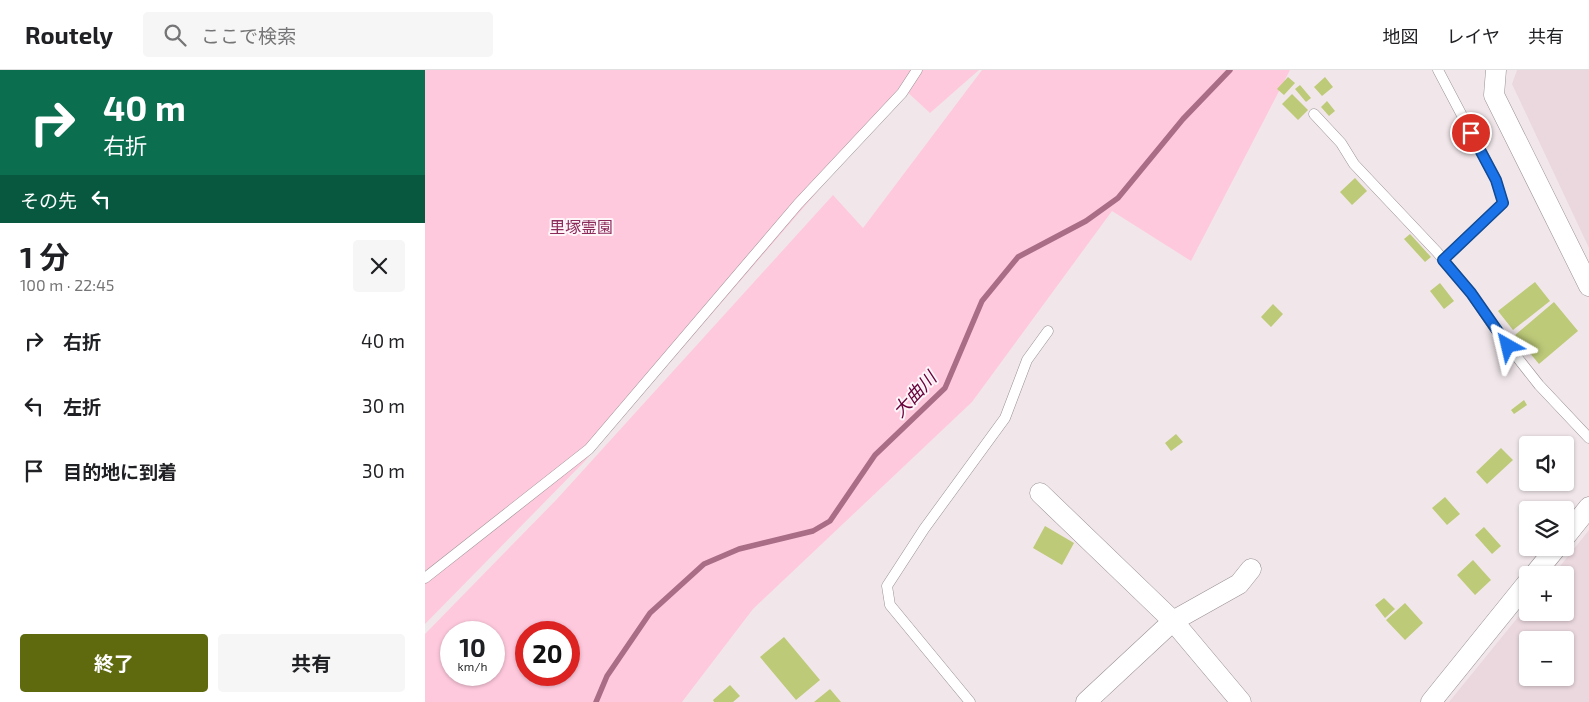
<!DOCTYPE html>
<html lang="ja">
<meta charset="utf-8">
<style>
:root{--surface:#fff;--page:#f6f6f6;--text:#202124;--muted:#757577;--line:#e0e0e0;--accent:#5f690e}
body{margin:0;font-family:"Exo 2","Noto Sans JP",sans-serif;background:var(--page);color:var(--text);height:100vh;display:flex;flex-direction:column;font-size:19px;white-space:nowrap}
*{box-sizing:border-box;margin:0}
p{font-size:16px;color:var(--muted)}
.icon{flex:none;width:28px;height:28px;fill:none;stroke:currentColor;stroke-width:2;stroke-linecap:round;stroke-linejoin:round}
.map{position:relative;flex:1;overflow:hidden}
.drawer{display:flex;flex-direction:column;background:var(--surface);width:425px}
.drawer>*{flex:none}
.top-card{background:#0b6e4f;color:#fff;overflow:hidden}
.tools{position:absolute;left:1094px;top:366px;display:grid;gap:10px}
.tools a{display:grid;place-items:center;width:55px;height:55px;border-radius:5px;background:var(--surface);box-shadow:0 1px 4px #0004;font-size:25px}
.speed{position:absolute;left:15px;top:551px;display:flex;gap:10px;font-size:25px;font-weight:700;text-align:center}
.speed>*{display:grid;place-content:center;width:65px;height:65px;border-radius:50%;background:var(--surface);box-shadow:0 1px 4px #0004;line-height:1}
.speed small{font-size:12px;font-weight:400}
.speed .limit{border:8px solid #d22;background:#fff;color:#111}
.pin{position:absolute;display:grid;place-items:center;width:42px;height:42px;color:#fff;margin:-21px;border:2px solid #fff;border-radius:50%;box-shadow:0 1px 5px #0007}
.me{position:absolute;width:55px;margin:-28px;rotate:323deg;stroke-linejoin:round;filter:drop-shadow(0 0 4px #0008)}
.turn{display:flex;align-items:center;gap:18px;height:105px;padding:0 20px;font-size:22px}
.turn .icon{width:65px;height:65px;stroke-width:2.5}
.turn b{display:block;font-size:35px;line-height:42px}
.then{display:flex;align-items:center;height:48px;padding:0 20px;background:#0003;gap:10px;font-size:19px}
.round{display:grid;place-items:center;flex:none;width:52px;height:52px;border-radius:5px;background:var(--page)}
.head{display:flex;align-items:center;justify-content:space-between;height:85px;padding:0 20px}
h1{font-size:30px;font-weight:700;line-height:38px}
.action{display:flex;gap:10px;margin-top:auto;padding:10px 20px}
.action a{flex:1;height:58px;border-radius:5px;background:var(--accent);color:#fff;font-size:20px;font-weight:700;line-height:58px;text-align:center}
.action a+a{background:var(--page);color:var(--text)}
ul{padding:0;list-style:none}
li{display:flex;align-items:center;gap:15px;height:65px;padding:0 20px}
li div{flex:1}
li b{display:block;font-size:19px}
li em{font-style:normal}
header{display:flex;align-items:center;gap:30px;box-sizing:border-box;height:70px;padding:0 25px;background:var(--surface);border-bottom:1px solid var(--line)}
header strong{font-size:24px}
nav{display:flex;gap:28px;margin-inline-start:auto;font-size:18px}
.search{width:350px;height:45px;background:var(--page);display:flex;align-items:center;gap:12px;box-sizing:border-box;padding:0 18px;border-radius:5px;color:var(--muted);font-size:19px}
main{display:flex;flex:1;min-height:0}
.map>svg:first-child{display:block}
.built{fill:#ebd8df;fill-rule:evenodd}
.green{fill:#ffc9dd;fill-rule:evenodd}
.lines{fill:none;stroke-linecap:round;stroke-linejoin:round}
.stream{stroke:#a96e86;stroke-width:5.5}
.building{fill:#bdca78}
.lane-casing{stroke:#999093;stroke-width:11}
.street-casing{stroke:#999093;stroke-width:21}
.lane{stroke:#fff;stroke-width:10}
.street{stroke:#fff;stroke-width:20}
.route-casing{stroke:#114b97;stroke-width:12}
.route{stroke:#1a73e8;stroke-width:9}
.labels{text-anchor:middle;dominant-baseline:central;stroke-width:4;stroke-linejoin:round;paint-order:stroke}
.park-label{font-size:16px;fill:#8a2b59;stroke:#fff4f8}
.water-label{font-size:18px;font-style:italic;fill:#66003a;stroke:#fff4f8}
</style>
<header>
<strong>Routely</strong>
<div class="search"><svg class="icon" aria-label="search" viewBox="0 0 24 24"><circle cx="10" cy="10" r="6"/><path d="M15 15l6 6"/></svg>ここで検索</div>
<nav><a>地図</a><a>レイヤ</a><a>共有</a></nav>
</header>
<main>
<section class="drawer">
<div class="top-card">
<div class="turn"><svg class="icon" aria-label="right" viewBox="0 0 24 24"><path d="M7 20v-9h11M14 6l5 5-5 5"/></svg><div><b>40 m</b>右折</div></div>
<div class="then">その先<svg class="icon" aria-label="left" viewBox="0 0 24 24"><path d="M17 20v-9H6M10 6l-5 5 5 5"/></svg></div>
</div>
<div class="head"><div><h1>1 分</h1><p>100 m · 22:45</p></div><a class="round"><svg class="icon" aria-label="close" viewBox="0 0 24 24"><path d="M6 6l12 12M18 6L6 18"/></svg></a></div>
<ul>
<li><svg class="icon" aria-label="right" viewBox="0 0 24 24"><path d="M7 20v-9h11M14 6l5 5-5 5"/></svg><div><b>右折</b></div><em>40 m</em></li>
<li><svg class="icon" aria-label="left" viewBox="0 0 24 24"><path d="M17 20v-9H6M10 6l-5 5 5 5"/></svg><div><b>左折</b></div><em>30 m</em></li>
<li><svg class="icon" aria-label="arrive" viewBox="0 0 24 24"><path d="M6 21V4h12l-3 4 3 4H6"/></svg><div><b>目的地に到着</b></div><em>30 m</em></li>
</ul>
<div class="action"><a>終了</a><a>共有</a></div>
</section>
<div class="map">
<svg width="1164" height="632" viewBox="0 0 1164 632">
<rect width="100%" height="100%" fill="#f1e7ea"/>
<path class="built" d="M1092 0H1164V178L1087 14Z
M1164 460V632H1024L1102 536V542H1140V505H1128ZM1102 570H1140V608H1102Z"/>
<path class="green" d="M0 0H554L505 43 480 20 160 391 0 554Z
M557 0H865L766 191 687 141 547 332 328 539 257 632H0V564L132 429 408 125 438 158ZM26 562H69V605H26ZM101 562H144V605H101Z"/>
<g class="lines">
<path class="stream" d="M171 632 182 606 225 543 279 494 314 479 388 461 405 451 450 385 520 318 557 231 593 187 661 151 693 128 758 49 805 0"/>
</g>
<path class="building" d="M863 7 870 13 859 25 852 19Z
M900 7 908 17 897 26 889 17Z
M875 15 886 28 881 32 870 19Z
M867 24 883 40 873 50 857 34Z
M902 31 910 41 904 46 896 37Z
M930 108 942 121 927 135 915 122Z
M985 164 1006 187 1000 192 979 169Z
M1110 212 1125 231 1088 260 1073 241Z
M1015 213 1029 231 1019 239 1005 221Z
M1129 232 1153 261 1114 294 1090 265Z
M848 234 858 244 846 257 836 247Z
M1099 330 1102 335 1089 344 1086 340Z
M751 364 758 372 746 381 740 373Z
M1076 378 1088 390 1062 414 1051 402Z
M1020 427 1035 444 1022 455 1007 438Z
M620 456 649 473 637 495 608 478Z
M1059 457 1076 476 1067 484 1050 465Z
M1048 490 1066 510 1050 525 1032 505Z
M959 528 970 539 960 548 950 535Z
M980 533 998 553 980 570 961 550Z
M359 567 395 610 371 630 335 587Z
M305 615 315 626 308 632H289L288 630Z
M405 619 416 632H389Z"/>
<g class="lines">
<defs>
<path id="lane" d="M1013 0 1071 110 1078 133 1018 190
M889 44 916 73 929 94 1012 182 1046 223 1073 263 1114 315 1164 368
M0 508 164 379 373 134 477 23 492 0
M545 632 465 535 462 516 499 459 580 348 602 290 623 261"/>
<path id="street" d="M1071 0 1069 25 1164 216
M615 423 748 551 816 632
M1140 467 1164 437
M1109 505 1131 478
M661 632 748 551 814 514 826 499
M1006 632 1102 513"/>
</defs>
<use href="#lane" class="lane-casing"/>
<use href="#street" class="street-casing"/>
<use href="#lane" class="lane"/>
<use href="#street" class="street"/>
</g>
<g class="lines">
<defs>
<path id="route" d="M1046 63 1071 110 1078 133 1018 190 1046 223 1083 276"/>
</defs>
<use href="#route" class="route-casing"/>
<use href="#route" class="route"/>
</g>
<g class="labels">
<g class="park-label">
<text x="156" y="156">里塚霊園</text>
</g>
<g class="water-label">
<text transform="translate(489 324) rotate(-47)">大曲川</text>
</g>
</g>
</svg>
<div class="tools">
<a><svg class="icon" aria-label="sound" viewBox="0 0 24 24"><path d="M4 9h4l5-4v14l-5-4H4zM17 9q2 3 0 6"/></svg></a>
<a><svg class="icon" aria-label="layers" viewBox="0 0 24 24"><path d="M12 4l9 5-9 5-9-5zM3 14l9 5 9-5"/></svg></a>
<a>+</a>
<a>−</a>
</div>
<div class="speed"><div>10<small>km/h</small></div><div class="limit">20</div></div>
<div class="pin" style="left:1046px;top:63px;background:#d93025"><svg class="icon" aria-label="arrive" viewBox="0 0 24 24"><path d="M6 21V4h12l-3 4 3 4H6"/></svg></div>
<svg class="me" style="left:1083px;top:276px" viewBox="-20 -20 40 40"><path d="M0-17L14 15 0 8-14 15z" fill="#1a73e8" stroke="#fff" stroke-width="4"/></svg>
</div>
</main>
